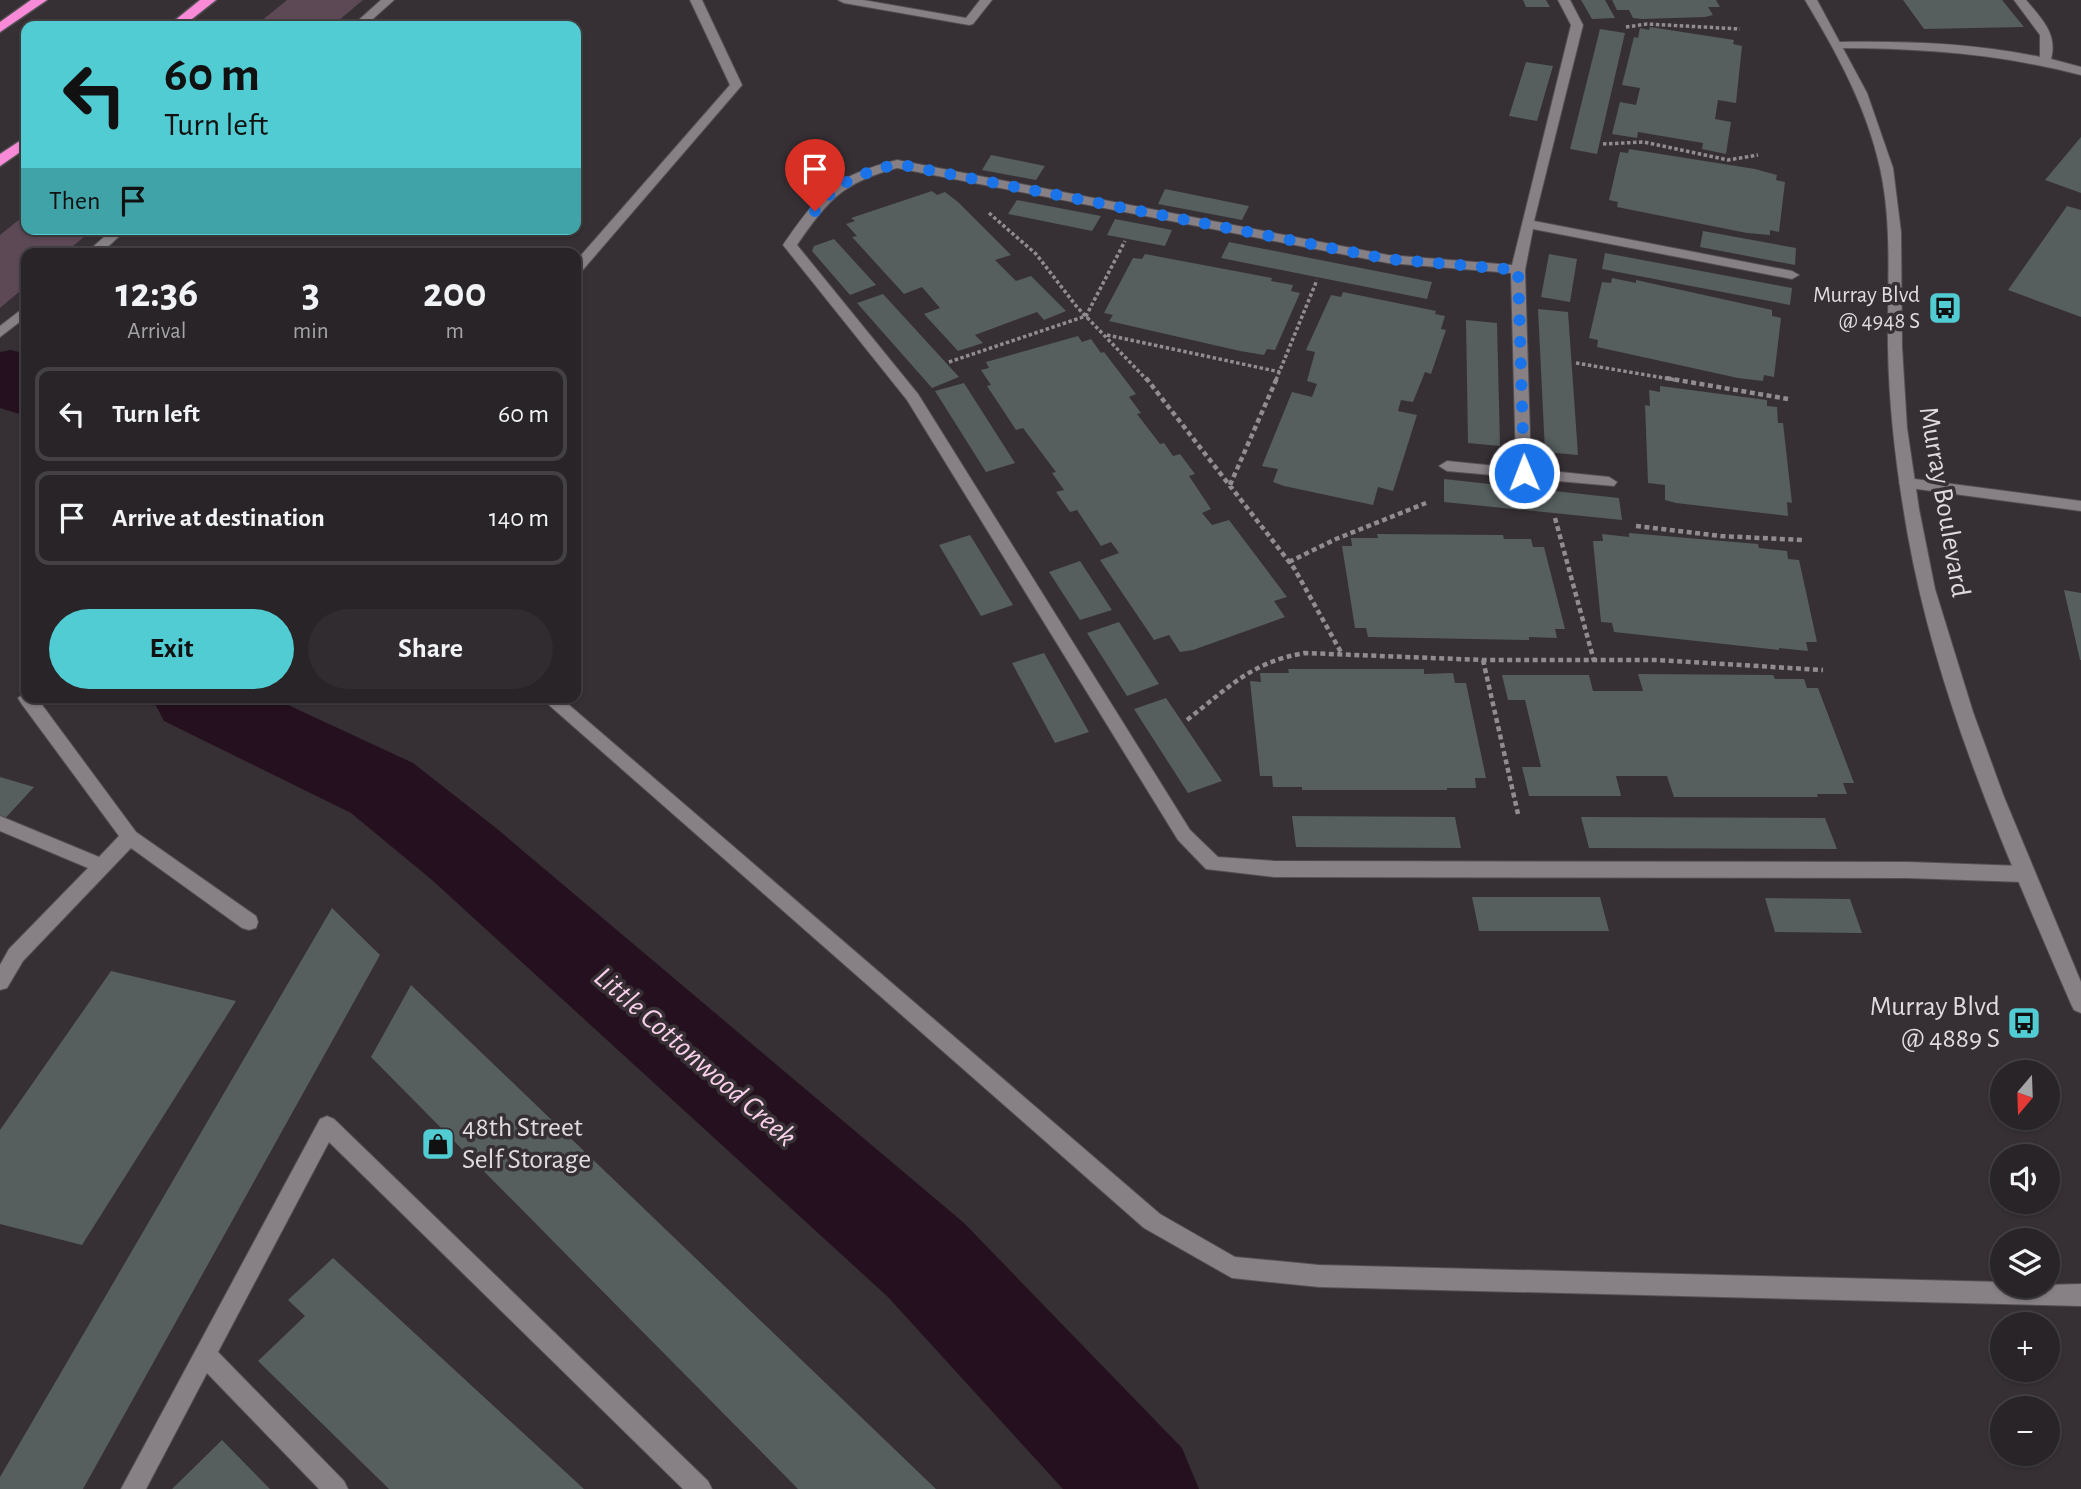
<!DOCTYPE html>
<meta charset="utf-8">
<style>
:root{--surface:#282427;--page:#302c2f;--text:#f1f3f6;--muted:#a5a4a7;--line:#444144;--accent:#51ccd2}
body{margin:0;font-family:"Alegreya Sans",sans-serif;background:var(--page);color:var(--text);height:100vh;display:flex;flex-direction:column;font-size:26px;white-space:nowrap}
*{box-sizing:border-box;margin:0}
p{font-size:23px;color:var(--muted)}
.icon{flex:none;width:38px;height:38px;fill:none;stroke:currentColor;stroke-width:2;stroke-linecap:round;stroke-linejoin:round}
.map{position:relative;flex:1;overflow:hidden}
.side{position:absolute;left:21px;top:248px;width:560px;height:455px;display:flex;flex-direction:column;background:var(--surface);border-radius:14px;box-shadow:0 2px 5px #0004,0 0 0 2px var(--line)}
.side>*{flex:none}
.top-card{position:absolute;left:21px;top:21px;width:560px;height:214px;border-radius:14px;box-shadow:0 2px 5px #0004,0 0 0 2px var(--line);background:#51ccd2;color:#111;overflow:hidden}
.needle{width:46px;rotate:199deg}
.fabs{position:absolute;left:1990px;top:1060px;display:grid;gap:14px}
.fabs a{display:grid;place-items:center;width:70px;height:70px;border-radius:50%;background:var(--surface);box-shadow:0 2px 5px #0004,0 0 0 2px var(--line);font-size:35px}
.pin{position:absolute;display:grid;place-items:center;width:60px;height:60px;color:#fff;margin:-72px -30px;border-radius:50% 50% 50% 0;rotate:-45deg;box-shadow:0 0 7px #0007}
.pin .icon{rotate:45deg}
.me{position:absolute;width:77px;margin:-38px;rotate:359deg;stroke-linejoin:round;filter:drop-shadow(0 0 5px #0008)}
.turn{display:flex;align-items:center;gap:24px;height:147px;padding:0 28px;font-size:32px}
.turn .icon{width:91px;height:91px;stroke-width:2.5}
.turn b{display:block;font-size:49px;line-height:60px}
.then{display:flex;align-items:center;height:66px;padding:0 28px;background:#0003;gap:14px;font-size:26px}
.eta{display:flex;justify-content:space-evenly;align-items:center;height:119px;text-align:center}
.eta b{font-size:42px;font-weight:600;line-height:49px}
.primary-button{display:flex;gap:14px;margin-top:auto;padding:14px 28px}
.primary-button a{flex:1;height:80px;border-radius:42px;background:var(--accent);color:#111;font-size:28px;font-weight:600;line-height:80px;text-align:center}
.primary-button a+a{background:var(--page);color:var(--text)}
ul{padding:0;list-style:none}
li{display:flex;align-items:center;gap:21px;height:94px;margin:0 14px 10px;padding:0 14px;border:4px solid var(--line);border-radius:14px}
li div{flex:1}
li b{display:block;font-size:26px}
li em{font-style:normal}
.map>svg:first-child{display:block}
.green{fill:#5d4856}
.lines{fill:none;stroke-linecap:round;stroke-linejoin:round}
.river{fill:#24101e;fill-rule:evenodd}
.building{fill:#565e5e}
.service-casing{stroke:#534f52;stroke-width:2}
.minor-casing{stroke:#534f52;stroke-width:2}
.secondary-casing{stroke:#534f52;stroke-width:2}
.motorway-casing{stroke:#534f52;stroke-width:3}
.path-far1{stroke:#918c90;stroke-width:3.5;stroke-dasharray:3.5 2.5;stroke-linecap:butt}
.path{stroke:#918c90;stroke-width:4.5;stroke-dasharray:5 3.5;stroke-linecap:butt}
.service{fill:#878085;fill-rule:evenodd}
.minor{fill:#878085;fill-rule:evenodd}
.secondary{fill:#878085;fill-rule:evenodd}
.motorway{fill:#f98ad7;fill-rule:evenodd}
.route{stroke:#1a73e8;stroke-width:12;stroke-dasharray:0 21.6}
.labels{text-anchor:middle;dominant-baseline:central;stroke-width:7;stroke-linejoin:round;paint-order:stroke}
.far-poi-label{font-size:23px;fill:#dfdbde;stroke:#363034;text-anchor:end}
.street-label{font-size:28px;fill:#dfdbde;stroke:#363034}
.poi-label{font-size:28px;fill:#dfdbde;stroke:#363034;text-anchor:end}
.water-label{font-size:30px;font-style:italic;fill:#f9d0ea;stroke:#363034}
</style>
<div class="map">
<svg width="2081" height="1489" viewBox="0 0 2081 1489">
<rect width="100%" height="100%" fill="#363034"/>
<path class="green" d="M287 0H363L332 26H255Z
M26 214V229H93L64 254H26V286L0 308V235Z"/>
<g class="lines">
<path class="river" d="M11 350 26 354V416L0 408V352Z
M152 698H273L413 763 496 828 964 1223 1182 1448 1199 1489H1063L888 1297 432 880 351 813 164 721Z"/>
</g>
<path class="building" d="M1523 0H1546L1550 7H1526Z
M1581 0H1605L1615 18 1592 19Z
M1612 0H1716L1720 7H1708L1713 15 1705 17 1642 19 1633 18 1629 10H1617Z
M1903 0H2002L2024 27 1924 29Z
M1650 27 1734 40 1733 44 1742 46 1736 103 1718 100 1715 119 1731 122 1726 154 1702 149 1703 143 1638 132 1637 138 1612 134 1620 102 1636 105 1640 88 1622 85 1634 37 1638 38 1640 28 1649 30Z
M1600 29 1625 33 1597 154 1570 149Z
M1526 62 1553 66 1537 121 1509 116Z
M2081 137V193L2045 180Z
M1629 149 1755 169 1777 175 1776 180 1785 182 1779 232 1770 230V235L1747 233 1617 207 1618 202 1609 200 1620 152 1628 153Z
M991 155 1045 166 1036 180 982 170Z
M1165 189 1249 206 1242 220 1158 204Z
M932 191 937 195 945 192 958 202 1011 255 995 260 1016 281 1031 276 1066 311 1044 320 1037 312 975 335 983 343 958 351 924 314 940 308 922 287 904 294 852 237 857 236 846 224 855 221 851 218Z
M1017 200 1101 216 1092 231 1008 214Z
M2067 206 2081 210V317L2008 290Z
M1115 219 1172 230 1165 246 1107 235Z
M1703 231 1796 248 1795 265 1700 247Z
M834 239 876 285 850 295 812 251 814 246Z
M1229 242 1432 282 1427 299 1221 258Z
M1605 253 1792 288 1790 305 1602 269Z
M1145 254 1272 278 1271 281 1293 285 1291 291 1300 293 1275 350 1267 349 1264 355 1240 351 1109 321 1113 315 1104 313 1133 258 1142 259Z
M1549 254 1577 259 1570 302 1541 297Z
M1612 278 1636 283V280L1772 310V316L1781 318 1774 377 1764 375 1763 381 1738 378 1597 347 1598 340 1589 338 1602 282 1611 283Z
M1343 292 1436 311 1435 314 1445 316 1441 329 1446 330 1431 374 1425 372 1413 402 1401 400 1398 411 1417 415 1393 491 1378 487 1373 505 1284 486 1273 482 1278 469 1262 466 1292 392 1312 397 1317 384 1307 381 1315 352 1306 350 1331 295 1341 297Z
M883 294 959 377 932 388 857 303Z
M1538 309 1568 312 1578 455 1545 452Z
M1466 320 1497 323 1500 446 1468 443Z
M1078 336 1082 342 1091 339 1101 353 1104 352 1136 394 1129 397 1141 413 1137 414 1160 444 1164 443 1173 456 1180 454 1195 474 1189 476 1211 509 1202 513 1212 525 1229 520 1287 597 1274 601 1285 617 1193 650 1180 652 1169 635 1154 640 1100 560 1119 553 1111 542 1101 546 1077 510 1070 512 1056 492 1064 490 1052 473 1056 472 1023 428 1016 430 987 386 991 385 981 370 989 368 986 362Z
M964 383 1015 463 986 472 935 391Z
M1660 386 1767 400V406L1777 407 1778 423H1783L1792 503 1787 502 1788 516 1676 503 1665 500V485L1648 483 1645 405 1650 406 1649 390 1660 392Z
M1444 479 1619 498 1622 520 1444 502Z
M1629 533 1758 544 1759 548 1787 551 1788 559 1799 560 1817 642H1806L1808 651 1779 648V650L1614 632 1612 623 1601 622 1593 541H1603L1602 534 1629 537Z
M1377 534 1503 535 1504 539H1531L1533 547H1544L1565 629H1555L1557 638 1529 637V640L1368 637 1366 628H1355L1342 546H1352L1351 538H1378Z
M970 535 1013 605 981 616 939 545Z
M1080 561 1112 610 1080 620 1049 572Z
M2064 590 2081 593V660H2080Z
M1119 622 1159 684 1127 696 1087 633Z
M1044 653 1089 732 1055 743 1012 663Z
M1288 669H1424V674L1453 673 1455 683H1466L1486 778H1475L1476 788H1447V790H1302V787H1273L1272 776H1260L1250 681 1261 682 1260 673H1289Z
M1638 674 1773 675 1775 679H1804L1807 688H1818L1854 783H1843L1847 794H1817L1818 797H1674L1667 776H1616L1621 796H1529L1522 767H1541L1525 700H1508L1502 675H1589L1593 691H1643Z
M1166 698 1222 781 1188 793 1134 709Z
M0 777 34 787 0 824Z
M1292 816 1455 817 1461 848 1296 847Z
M1581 817 1825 818 1837 849 1589 848Z
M1472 897H1600L1609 931H1479Z
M1765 898 1850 899 1862 933 1775 932Z
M332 908 380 955 83 1489H0V1477Z
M111 971 236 1001 82 1245 0 1224V1130Z
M411 985 936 1489H798L371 1057Z
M333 1258 584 1489H389L258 1361 305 1316 288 1300Z
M222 1440 270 1489H172Z"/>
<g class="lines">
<defs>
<path id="service" d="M690 0H702L742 85 581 272 576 273V261L730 85Z
M838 0H863L966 18 980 0H992L973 24 969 25 844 3Z
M1558 0H1570L1583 25 1534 221 1792 271 1799 275 1792 279 1533 229 1525 270 1531 469 1609 477 1617 482 1614 486 1447 471 1439 466 1447 461 1516 468 1511 273 1388 263 897 168C842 183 829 199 797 245L918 394 1190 830 1218 857 1274 861 1908 862 2023 866 2030 869 2032 874 2030 879 2023 882 1908 878 1274 877 1206 869 1178 840 907 400 783 245C819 193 834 176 897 160L1388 255 1512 265 1571 25Z
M2014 0H2026C2041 18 2058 34 2051 59L2081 67V75C2000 54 1922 48 1839 48L1833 45 1839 42C1907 41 1974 43 2040 57V35Z
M26 692V698H37L136 832 256 916 258 922 256 928 249 930 242 928 131 848 23 961 7 988 0 990V965L9 949 88 868 0 831V816L99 857 119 836 21 703 18 698Z
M541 698H561L1160 1214 1235 1257 1319 1265 2002 1282V1286L2081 1284V1306L1319 1287 1232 1278 1144 1228Z
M327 1116 334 1119 708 1481 712 1489H683L329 1142 218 1352 344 1481 348 1489H319L207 1373 146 1489H121L320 1119Z"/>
<path id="minor" d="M381 0H394L365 26H352Z
M113 229H127L100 254H85Z
M26 306V317L0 337V326Z
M1907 478 2081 501V511L1902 487 1899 483 1902 479Z"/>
<path id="secondary" d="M1805 0H1817L1867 93 1893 168 1901 232 1902 347 1907 428 1919 509 1935 589 1973 712 2004 797 2081 982V1013L2074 1010 2071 1004C2006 854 1937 698 1908 536 1897 474 1889 411 1888 347 1887 287 1893 227 1880 168 1867 108 1837 53 1805 0Z"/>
<path id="motorway" d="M31 0H47L0 32V22Z
M200 0H216L183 26H168Z
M26 137V148L0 166V154Z"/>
</defs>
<use href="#service" class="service-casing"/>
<use href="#minor" class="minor-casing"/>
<use href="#secondary" class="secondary-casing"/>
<use href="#motorway" class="motorway-casing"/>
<path class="path-far1" d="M1626 27 1647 24 1740 29
M1603 144 1644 142 1728 160 1758 155
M989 213 1036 254 1077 307 1147 380
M1107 335 1280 372
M949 362 1086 316 1125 241
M1576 363 1676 380
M1276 380 1317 280"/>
<path class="path" d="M1146 378 1294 568 1342 654
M1666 378 1788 399
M1230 485 1277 378
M1555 518 1594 661
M1636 526 1721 536 1802 540
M1289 562 1336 539 1426 503
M1483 660 1518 814
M1187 720C1228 688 1251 662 1305 653L1483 660H1657L1823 670"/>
<use href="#service" class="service"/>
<use href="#minor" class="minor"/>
<use href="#secondary" class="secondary"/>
<use href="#motorway" class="motorway"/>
</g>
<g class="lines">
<path class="route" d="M815 211C836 181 863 173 897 164L1388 259 1518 270 1524 473"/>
</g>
<defs>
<symbol id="bus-square" viewBox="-11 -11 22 22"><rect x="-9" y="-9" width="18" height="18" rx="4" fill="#51ccd2" stroke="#363034"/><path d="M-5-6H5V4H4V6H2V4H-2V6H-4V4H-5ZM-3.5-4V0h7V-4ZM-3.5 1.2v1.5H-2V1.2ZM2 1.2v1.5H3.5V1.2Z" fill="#111"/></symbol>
<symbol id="shop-square" viewBox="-11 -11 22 22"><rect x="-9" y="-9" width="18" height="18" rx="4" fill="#51ccd2" stroke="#363034"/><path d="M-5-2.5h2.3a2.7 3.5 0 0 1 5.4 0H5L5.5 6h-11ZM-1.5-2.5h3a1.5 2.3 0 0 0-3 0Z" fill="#111"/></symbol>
</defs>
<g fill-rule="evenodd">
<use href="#bus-square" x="1926" y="289" width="38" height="38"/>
<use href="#bus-square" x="2005" y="1004" width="38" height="38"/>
<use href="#shop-square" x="419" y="1125" width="38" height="38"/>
</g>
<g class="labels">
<g class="far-poi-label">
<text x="1920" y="295">Murray Blvd<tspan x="1920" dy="26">@ 4948 S</tspan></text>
</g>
<g class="street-label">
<text transform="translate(1944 502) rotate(80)">Murray Boulevard</text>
</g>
<g class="poi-label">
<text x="2000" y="1007">Murray Blvd<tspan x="2000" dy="32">@ 4889 S</tspan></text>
<text x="462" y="1128" text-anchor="start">48th Street<tspan x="462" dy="32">Self Storage</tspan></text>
</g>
<g class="water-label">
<text transform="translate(695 1057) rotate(41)">Little Cottonwood Creek</text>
</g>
</g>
</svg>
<div class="fabs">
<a><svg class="needle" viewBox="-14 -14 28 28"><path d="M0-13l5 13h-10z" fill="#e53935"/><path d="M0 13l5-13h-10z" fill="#a5a4a7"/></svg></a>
<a><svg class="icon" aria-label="sound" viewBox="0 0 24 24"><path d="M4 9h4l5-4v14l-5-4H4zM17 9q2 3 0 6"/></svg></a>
<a><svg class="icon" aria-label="layers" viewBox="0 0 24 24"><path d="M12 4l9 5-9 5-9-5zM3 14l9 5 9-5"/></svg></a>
<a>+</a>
<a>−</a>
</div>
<div class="pin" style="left:815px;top:211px;background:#d93025"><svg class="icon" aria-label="arrive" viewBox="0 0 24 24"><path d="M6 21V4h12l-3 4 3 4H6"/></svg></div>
<svg class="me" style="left:1524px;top:473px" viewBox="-20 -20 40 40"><circle r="17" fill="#1a73e8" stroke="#fff" stroke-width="3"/><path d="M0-11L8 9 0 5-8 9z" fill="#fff"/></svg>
<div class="top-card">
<div class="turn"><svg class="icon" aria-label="left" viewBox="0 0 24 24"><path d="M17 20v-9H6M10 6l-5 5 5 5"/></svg><div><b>60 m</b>Turn left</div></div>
<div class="then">Then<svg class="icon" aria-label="arrive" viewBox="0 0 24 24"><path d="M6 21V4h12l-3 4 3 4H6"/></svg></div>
</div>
<section class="side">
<div class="eta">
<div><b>12:36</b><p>Arrival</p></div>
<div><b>3</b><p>min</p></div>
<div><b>200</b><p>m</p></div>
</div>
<ul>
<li><svg class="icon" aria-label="left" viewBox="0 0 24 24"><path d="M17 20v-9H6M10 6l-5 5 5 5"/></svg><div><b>Turn left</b></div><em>60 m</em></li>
<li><svg class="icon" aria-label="arrive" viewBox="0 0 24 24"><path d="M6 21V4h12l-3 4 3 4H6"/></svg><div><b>Arrive at destination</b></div><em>140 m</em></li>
</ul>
<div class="primary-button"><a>Exit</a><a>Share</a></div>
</section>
</div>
